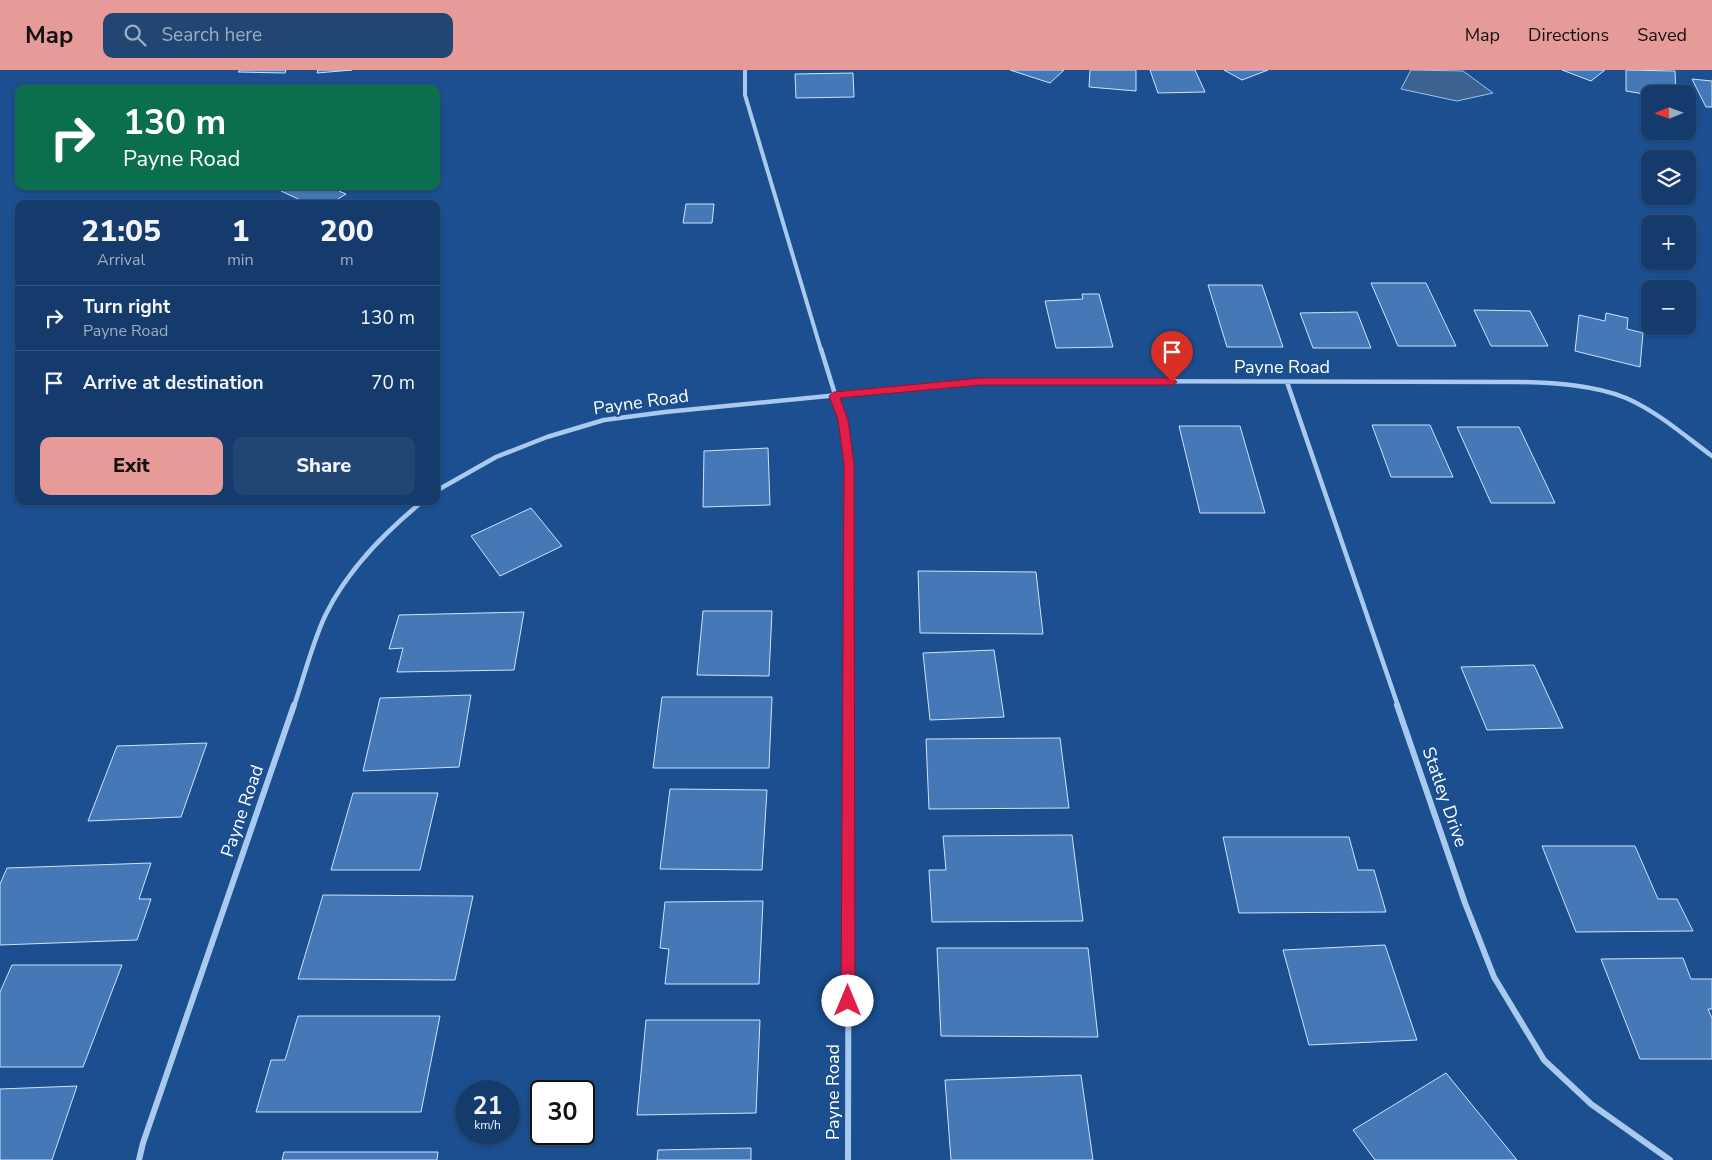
<!DOCTYPE html>
<meta charset="utf-8">
<style>
:root{--surface:#143b6b;--page:#214673;--text:#f1f3f6;--muted:#9dadc1;--line:#33557e;--accent:#e69b98}
body{margin:0;font-family:"Nunito Sans",sans-serif;background:var(--page);color:var(--text);height:100vh;display:flex;flex-direction:column;font-size:19px;white-space:nowrap}
*{box-sizing:border-box;margin:0}
p{font-size:16px;color:var(--muted)}
.icon{flex:none;width:28px;height:28px;fill:none;stroke:currentColor;stroke-width:2;stroke-linecap:round;stroke-linejoin:round}
.map{position:relative;flex:1;overflow:hidden}
.panel{position:absolute;left:15px;top:130px;width:425px;height:305px;display:flex;flex-direction:column;background:var(--surface);border-radius:10px;box-shadow:0 1px 4px #0004,0 0 0 1px var(--line)}
.panel>*{flex:none}
.banner{position:absolute;left:15px;top:15px;width:425px;height:105px;border-radius:10px;box-shadow:0 1px 4px #0004,0 0 0 1px var(--line);background:#0b6e4f;color:#fff;overflow:hidden}
.needle{width:32px;rotate:269deg}
.controls{position:absolute;left:1641px;top:15px;display:grid;gap:10px}
.controls a{display:grid;place-items:center;width:55px;height:55px;border-radius:10px;background:var(--surface);box-shadow:0 1px 4px #0004,0 0 0 1px var(--line);font-size:25px}
.speed{position:absolute;left:455px;top:1010px;display:flex;gap:10px;font-size:25px;font-weight:700;text-align:center}
.speed>*{display:grid;place-content:center;width:65px;height:65px;border-radius:50%;background:var(--surface);box-shadow:0 1px 4px #0004,0 0 0 1px var(--line);line-height:1}
.speed small{font-size:12px;font-weight:400}
.speed .limit{border:2px solid #111;border-radius:8px;background:#fff;color:#111}
.pin{position:absolute;display:grid;place-items:center;width:42px;height:42px;color:#fff;margin:-51px -21px;border-radius:50% 50% 50% 0;rotate:-45deg;box-shadow:0 0 5px #0007}
.pin .icon{rotate:45deg}
.me{position:absolute;width:55px;margin:-28px;rotate:0deg;stroke-linejoin:round;filter:drop-shadow(0 0 4px #0008)}
.turn{display:flex;align-items:center;gap:18px;height:105px;padding:0 25px;font-size:22px}
.turn .icon{width:65px;height:65px;stroke-width:2.5}
.turn b{display:block;font-size:35px;line-height:42px}
.eta{display:flex;justify-content:space-evenly;align-items:center;height:85px;text-align:center}
.eta b{font-size:30px;font-weight:800;line-height:35px}
.primary-button{display:flex;gap:10px;margin-top:auto;padding:10px 25px}
.primary-button a{flex:1;height:58px;border-radius:10px;background:var(--accent);color:#111;font-size:20px;font-weight:800;line-height:58px;text-align:center}
.primary-button a+a{background:var(--page);color:var(--text)}
ul{padding:0;list-style:none}
li{display:flex;align-items:center;gap:15px;height:65px;padding:0 25px;border-top:1px solid var(--line)}
li div{flex:1}
li b{display:block;font-size:19px}
li em{font-style:normal}
header{display:flex;align-items:center;gap:30px;box-sizing:border-box;height:70px;padding:0 25px;background:var(--accent);color:#111}
header strong{font-size:24px}
nav{display:flex;gap:28px;margin-inline-start:auto;font-size:18px}
.search{width:350px;height:45px;background:var(--page);display:flex;align-items:center;gap:12px;box-sizing:border-box;padding:0 18px;border-radius:10px;color:var(--muted);font-size:19px}
.map>svg:first-child{display:block}
.water{fill:#3c6290;stroke:#9cc4f0}
.building{fill:#4478b7;stroke:#cfe3fa}
.lines{fill:none;stroke-linecap:round;stroke-linejoin:round}
.minor-far2{stroke:#a9c9ee;stroke-width:4}
.minor-far1{stroke:#a9c9ee;stroke-width:4.5}
.minor{stroke:#a9c9ee;stroke-width:6}
.route{fill:#e11d48;stroke:#92132f}
.labels{text-anchor:middle;dominant-baseline:central;stroke-width:4.5;stroke-linejoin:round;paint-order:stroke}
.street-label{font-size:18px;fill:#fff;stroke:#1b4f8f}
</style>
<header>
<strong>Map</strong>
<div class="search"><svg class="icon" aria-label="search" viewBox="0 0 24 24"><circle cx="10" cy="10" r="6"/><path d="M15 15l6 6"/></svg>Search here</div>
<nav><a>Map</a><a>Directions</a><a>Saved</a></nav>
</header>
<div class="map">
<svg width="1712" height="1090" viewBox="0 0 1712 1090">
<rect width="100%" height="100%" fill="#1b4f8f"/>
<path class="water" d="M1411 0 1463 1 1493 23 1457 31 1401 19Z"/>
<path class="building" d="M240 0H286L285 3 238 2Z
M318 0H352L317 3Z
M1010 0H1064L1050 13Z
M1090 0H1136V21L1089 17Z
M1150 0H1195L1205 22 1158 23Z
M1224 0H1268L1242 10Z
M1562 0H1605L1591 11Z
M1626 0 1675 1 1676 24 1650 25 1626 21Z
M853 3 854 27 796 28 795 4Z
M1692 9 1712 11V37H1706Z
M290 116H347L339 121 346 124 330 134H309L281 121Z
M686 134H714L712 153H683Z
M1371 213H1426L1456 276H1398Z
M1208 215H1262L1283 277H1227Z
M1082 224H1099L1113 277 1056 278 1045 231 1083 229Z
M1474 240 1530 241 1548 276H1491Z
M1357 242 1371 278H1313L1300 243Z
M1606 243 1628 248 1627 259 1643 263 1640 297 1575 281 1579 245 1605 251Z
M1372 355H1430L1453 407H1391Z
M1179 356H1240L1265 443H1200Z
M1457 357H1519L1555 433H1491Z
M768 378 770 435 703 437 704 381Z
M531 438 562 476 500 506 471 466Z
M918 501 1036 502 1043 564 920 563Z
M703 541H772L769 606 697 605Z
M524 542 514 600 397 602 403 578 389 579 399 545Z
M994 580 1004 647 930 650 923 583Z
M1534 595 1563 658 1487 660 1461 597Z
M471 625 459 697 363 701 380 628Z
M662 627H772L769 698H653Z
M1060 668 1069 738 929 739 926 669Z
M207 673 181 747 88 751 117 676Z
M670 719 767 720 762 800 660 799Z
M353 723H438L420 800H331Z
M1072 765 1083 851 932 852 929 800H946L943 766Z
M1223 767H1349L1358 800H1374L1386 842 1239 843Z
M1542 776H1635L1658 829H1677L1693 861 1576 862Z
M151 793 139 829H151L137 870 0 875V814L7 798Z
M323 825 473 826 455 910 298 909Z
M763 831 759 914H665L669 879 660 878 665 832Z
M1385 875 1417 970 1309 975 1283 880Z
M937 878H1088L1098 967 941 966Z
M1683 888 1691 909H1712V939H1708L1712 948V989H1640L1601 889Z
M12 895H122L83 997H0V922Z
M298 946H440L421 1042H256L271 990H285Z
M646 950H760L756 1043 637 1045Z
M1446 1003 1517 1090H1375L1353 1060Z
M1081 1005 1093 1090H951L945 1010Z
M77 1016 52 1090H0V1019Z
M751 1078V1090H657L658 1080Z
M284 1082H438L437 1090H282Z"/>
<g class="lines">
<path class="minor-far2" d="M745 0V25L821 280"/>
<path class="minor-far1" d="M821 279 843 350 849 394V636
M1287 312 1398 636
M436 421 496 387 547 367 604 350 665 342 981 311 1521 312C1556 313 1594 315 1626 328 1658 342 1685 366 1712 386
M294 636C304 607 312 574 325 546 347 500 384 463 423 431"/>
<path class="minor" d="M1397 635 1465 833 1494 907 1544 990 1591 1034 1670 1090
M139 1090 143 1073 294 635
M848 1090 849 635"/>
</g>
<path class="route" d="M981 308H1172L1177 312 1172 315H981L840 328 848 350 854 394 855 931 853 936 848 938 843 936 841 931 844 394 838 350 829 326 834 322Z"/>
<g class="labels">
<g class="street-label">
<text x="1282" y="297">Payne Road</text>
<text transform="translate(641 332) rotate(-8)">Payne Road</text>
<text transform="translate(1445 727) rotate(71)">Statley Drive</text>
<text transform="translate(242 741) rotate(-71)">Payne Road</text>
<text transform="translate(833 1022) rotate(-90)">Payne Road</text>
</g>
</g>
</svg>
<div class="controls">
<a><svg class="needle" viewBox="-14 -14 28 28"><path d="M0-13l5 13h-10z" fill="#e53935"/><path d="M0 13l5-13h-10z" fill="#9dadc1"/></svg></a>
<a><svg class="icon" aria-label="layers" viewBox="0 0 24 24"><path d="M12 4l9 5-9 5-9-5zM3 14l9 5 9-5"/></svg></a>
<a>+</a>
<a>−</a>
</div>
<div class="speed"><div>21<small>km/h</small></div><div class="limit">30</div></div>
<div class="pin" style="left:1172px;top:312px;background:#d93025"><svg class="icon" aria-label="arrive" viewBox="0 0 24 24"><path d="M6 21V4h12l-3 4 3 4H6"/></svg></div>
<svg class="me" style="left:848px;top:931px" viewBox="-20 -20 40 40"><circle r="19" fill="#fff"/><path d="M0-13L10 11 0 6-10 11z" fill="#e11d48"/></svg>
<div class="banner">
<div class="turn"><svg class="icon" aria-label="right" viewBox="0 0 24 24"><path d="M7 20v-9h11M14 6l5 5-5 5"/></svg><div><b>130 m</b>Payne Road</div></div>
</div>
<section class="panel">
<div class="eta">
<div><b>21:05</b><p>Arrival</p></div>
<div><b>1</b><p>min</p></div>
<div><b>200</b><p>m</p></div>
</div>
<ul>
<li><svg class="icon" aria-label="right" viewBox="0 0 24 24"><path d="M7 20v-9h11M14 6l5 5-5 5"/></svg><div><b>Turn right</b><p>Payne Road</p></div><em>130 m</em></li>
<li><svg class="icon" aria-label="arrive" viewBox="0 0 24 24"><path d="M6 21V4h12l-3 4 3 4H6"/></svg><div><b>Arrive at destination</b></div><em>70 m</em></li>
</ul>
<div class="primary-button"><a>Exit</a><a>Share</a></div>
</section>
</div>
